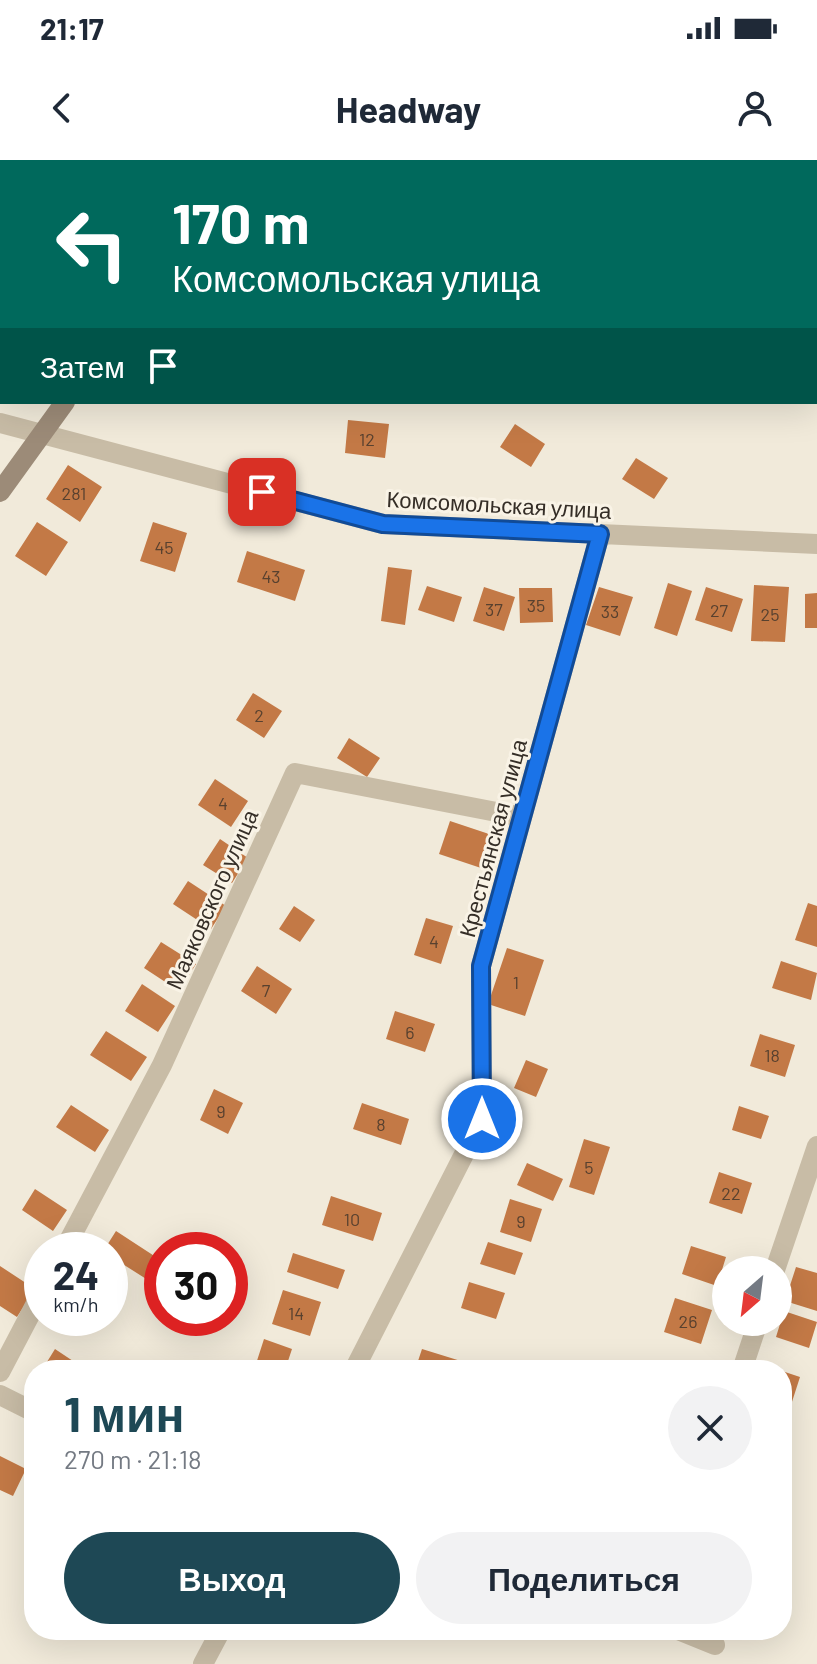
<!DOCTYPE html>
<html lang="ru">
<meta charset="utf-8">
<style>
:root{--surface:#fff;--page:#f2f2f3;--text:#1f2937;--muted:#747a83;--accent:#1e4855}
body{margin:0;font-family:Barlow,sans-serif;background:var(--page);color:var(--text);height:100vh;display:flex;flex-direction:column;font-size:30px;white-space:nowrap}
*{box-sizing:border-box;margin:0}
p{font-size:26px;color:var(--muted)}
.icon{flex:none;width:44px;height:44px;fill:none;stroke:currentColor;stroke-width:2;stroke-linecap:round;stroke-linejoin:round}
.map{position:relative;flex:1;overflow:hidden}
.sheet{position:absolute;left:24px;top:1200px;width:768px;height:280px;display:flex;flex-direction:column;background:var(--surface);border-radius:32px;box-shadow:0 8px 32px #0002}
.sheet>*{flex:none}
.banner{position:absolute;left:0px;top:0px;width:818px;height:244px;box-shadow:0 8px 32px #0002;background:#00695c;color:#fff;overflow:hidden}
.needle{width:52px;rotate:208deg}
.fabs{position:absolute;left:712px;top:1096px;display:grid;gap:16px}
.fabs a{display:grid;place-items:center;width:80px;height:80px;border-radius:50%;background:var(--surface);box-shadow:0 8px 32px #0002;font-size:40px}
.speed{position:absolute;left:24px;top:1072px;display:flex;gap:16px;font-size:40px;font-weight:700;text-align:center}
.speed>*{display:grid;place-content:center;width:104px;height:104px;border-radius:50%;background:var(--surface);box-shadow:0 8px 32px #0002;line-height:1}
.speed small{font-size:20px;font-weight:400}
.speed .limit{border:12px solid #d22;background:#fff;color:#111}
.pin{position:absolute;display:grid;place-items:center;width:68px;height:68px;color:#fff;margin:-34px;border-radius:16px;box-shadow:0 4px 12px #0006}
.me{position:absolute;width:88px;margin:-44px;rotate:0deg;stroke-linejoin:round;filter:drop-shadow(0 0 6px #0008)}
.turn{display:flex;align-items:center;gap:28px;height:168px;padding:0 40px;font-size:36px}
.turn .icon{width:104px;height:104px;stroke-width:2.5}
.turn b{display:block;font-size:56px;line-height:68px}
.then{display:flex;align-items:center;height:76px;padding:0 40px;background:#0003;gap:16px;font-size:30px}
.round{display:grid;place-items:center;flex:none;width:84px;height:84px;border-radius:42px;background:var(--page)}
.summary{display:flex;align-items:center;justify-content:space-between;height:136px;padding:0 40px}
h1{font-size:48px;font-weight:700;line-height:60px;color:var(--accent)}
.action{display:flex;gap:16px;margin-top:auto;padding:16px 40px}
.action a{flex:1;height:92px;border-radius:48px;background:var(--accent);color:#fff;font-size:32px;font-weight:700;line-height:92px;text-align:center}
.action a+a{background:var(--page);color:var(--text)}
.status{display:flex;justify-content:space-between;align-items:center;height:56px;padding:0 40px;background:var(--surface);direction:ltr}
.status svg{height:22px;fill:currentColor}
header{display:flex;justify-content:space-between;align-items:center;height:104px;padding:0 40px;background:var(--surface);font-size:36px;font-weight:700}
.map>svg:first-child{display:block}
.building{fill:#c37946}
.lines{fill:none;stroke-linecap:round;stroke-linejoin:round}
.street{stroke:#c8bca6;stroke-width:20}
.secondary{stroke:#9c8b78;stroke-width:20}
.route-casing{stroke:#114b97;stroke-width:20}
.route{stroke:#1a73e8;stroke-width:14}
.labels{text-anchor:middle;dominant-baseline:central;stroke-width:6;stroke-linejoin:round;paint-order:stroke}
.number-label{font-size:18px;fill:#58412f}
.street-label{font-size:22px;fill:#352e27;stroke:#f9f3e6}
</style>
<div class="status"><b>21:17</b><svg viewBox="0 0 49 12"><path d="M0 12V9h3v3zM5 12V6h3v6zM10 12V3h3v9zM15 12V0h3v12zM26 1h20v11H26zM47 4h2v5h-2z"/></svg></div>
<header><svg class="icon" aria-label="back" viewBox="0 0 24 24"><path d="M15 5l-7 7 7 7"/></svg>Headway<svg class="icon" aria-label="person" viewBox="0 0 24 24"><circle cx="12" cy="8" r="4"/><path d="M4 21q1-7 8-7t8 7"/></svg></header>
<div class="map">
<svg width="817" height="1504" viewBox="0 0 817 1504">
<rect width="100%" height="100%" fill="#f1eada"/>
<path class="building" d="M348 260 389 264 385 298 345 293Z
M515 264 545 284 531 307 500 287Z
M636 298 668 318 654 339 622 319Z
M68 305 102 327 80 362 46 339Z
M37 362 68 382 46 416 15 396Z
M153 362 187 373 175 412 140 401Z
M247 391 305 410 295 441 237 422Z
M388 407 412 410 405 465 381 461Z
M668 423 692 431 677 476 654 468Z
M754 425 789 427 785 482 751 481Z
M427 426 462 437 454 462 418 450Z
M484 427 515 437 504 471 473 461Z
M599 427 633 437 620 476 586 465Z
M706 427 743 439 732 472 695 460Z
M519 428H552L553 462 520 463Z
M817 433V468H805V434Z
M253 533 282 551 264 578 236 560Z
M349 578 380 598 367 617 337 598Z
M215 619 248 641 231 667 198 645Z
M450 661 492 675 481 708 439 694Z
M220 679 248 698 232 723 203 705Z
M188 721 226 746 211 769 173 744Z
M808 743 817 746V787L795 780Z
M294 746 315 760 300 782 279 769Z
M426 758 453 766 441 804 414 795Z
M161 782 196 804 179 831 144 808Z
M507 788 544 800 525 856 488 844Z
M781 801 817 813 811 840 772 828Z
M257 806 292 829 276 854 241 831Z
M142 824 175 846 158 872 125 851Z
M395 851 435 864 425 892 386 879Z
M106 871 147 897 131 921 90 895Z
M760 874 795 885 785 917 750 906Z
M526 900 548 909 536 937 514 928Z
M214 929 243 943 228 974 200 960Z
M362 943 409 959 401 985 353 969Z
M71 945 109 970 95 992 56 967Z
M739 946 769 956 761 979 732 970Z
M584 979 610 987 594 1035 569 1027Z
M527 1003 563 1019 553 1041 517 1025Z
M719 1012 752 1023 742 1054 709 1043Z
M35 1029 67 1050 53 1071 22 1050Z
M331 1036 382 1053 373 1081 322 1065Z
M510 1039 542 1049 531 1082 500 1072Z
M116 1071 162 1101 151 1122 110 1096V1090H104Z
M488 1082 523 1093 515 1115 480 1104Z
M691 1086 726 1097 717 1126 682 1114Z
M293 1093 345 1110 338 1129 287 1112Z
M0 1106 35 1129 17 1157 0 1146Z
M796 1107 817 1113V1151L785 1141Z
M469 1122 505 1133 496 1159 461 1148Z
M283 1130 321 1142 310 1176 272 1164Z
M675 1138 712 1150 701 1184 664 1172Z
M784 1151 817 1162 809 1188 776 1177Z
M264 1179 292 1189 285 1210H254Z
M55 1189 76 1203 72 1210H42Z
M422 1189 464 1202 461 1210H415Z
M782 1211 800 1217 790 1248 782 1245Z
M0 1296 26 1309 13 1336 0 1330Z"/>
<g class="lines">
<path class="street" d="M816 113 817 114
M0 263 383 364 817 384
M64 1090 162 905 295 613 522 657
M775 1110 817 986
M354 1210 482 959 481 806 600 374
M742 1210 758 1162
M0 1212 42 1132
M0 1235 34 1252
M678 1470 715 1485
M203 1504 221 1470"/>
<path class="secondary" d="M239 2 240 0
M0 332 65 242"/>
</g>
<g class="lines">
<defs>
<path id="route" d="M262 332 383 364 600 374 481 806 482 959"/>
</defs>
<use href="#route" class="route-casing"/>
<use href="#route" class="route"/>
</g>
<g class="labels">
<g class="number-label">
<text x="367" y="279">12</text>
<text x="74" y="333">281</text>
<text x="164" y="387">45</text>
<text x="271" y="416">43</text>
<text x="536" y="445">35</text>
<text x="494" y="449">37</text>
<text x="719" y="450">27</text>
<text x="610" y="451">33</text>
<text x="770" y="454">25</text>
<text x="259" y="555">2</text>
<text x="223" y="643">4</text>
<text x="434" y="781">4</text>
<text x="516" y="822">1</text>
<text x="266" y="830">7</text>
<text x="410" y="872">6</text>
<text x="772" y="895">18</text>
<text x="221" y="951">9</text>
<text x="381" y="964">8</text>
<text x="589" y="1007">5</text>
<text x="731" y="1033">22</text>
<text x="352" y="1059">10</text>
<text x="521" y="1061">9</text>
<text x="296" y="1153">14</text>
<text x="688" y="1161">26</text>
</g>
<g class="street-label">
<text transform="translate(499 344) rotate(3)">Комсомольская улица</text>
<text transform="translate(492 678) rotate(-75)">Крестьянская улица</text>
<text transform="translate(211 739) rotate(-66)">Маяковского улица</text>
</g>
</g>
</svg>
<div class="fabs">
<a><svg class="needle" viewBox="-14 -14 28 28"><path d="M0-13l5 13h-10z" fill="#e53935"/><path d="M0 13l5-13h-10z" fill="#747a83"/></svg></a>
</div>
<div class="speed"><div>24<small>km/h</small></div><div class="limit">30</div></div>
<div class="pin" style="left:262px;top:332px;background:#d93025"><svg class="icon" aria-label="arrive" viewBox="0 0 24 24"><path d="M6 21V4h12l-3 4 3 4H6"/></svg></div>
<svg class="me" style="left:482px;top:959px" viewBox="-20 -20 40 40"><circle r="17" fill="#1a73e8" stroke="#fff" stroke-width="3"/><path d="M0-11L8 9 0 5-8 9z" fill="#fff"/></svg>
<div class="banner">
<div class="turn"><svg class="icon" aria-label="left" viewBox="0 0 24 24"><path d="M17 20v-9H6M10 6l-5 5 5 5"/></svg><div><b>170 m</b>Комсомольская улица</div></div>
<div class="then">Затем<svg class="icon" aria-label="arrive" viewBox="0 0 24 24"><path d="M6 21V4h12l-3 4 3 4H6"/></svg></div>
</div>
<section class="sheet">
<div class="summary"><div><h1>1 мин</h1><p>270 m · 21:18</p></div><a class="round"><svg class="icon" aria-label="close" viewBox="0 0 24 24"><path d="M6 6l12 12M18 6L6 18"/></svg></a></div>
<div class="action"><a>Выход</a><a>Поделиться</a></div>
</section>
</div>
